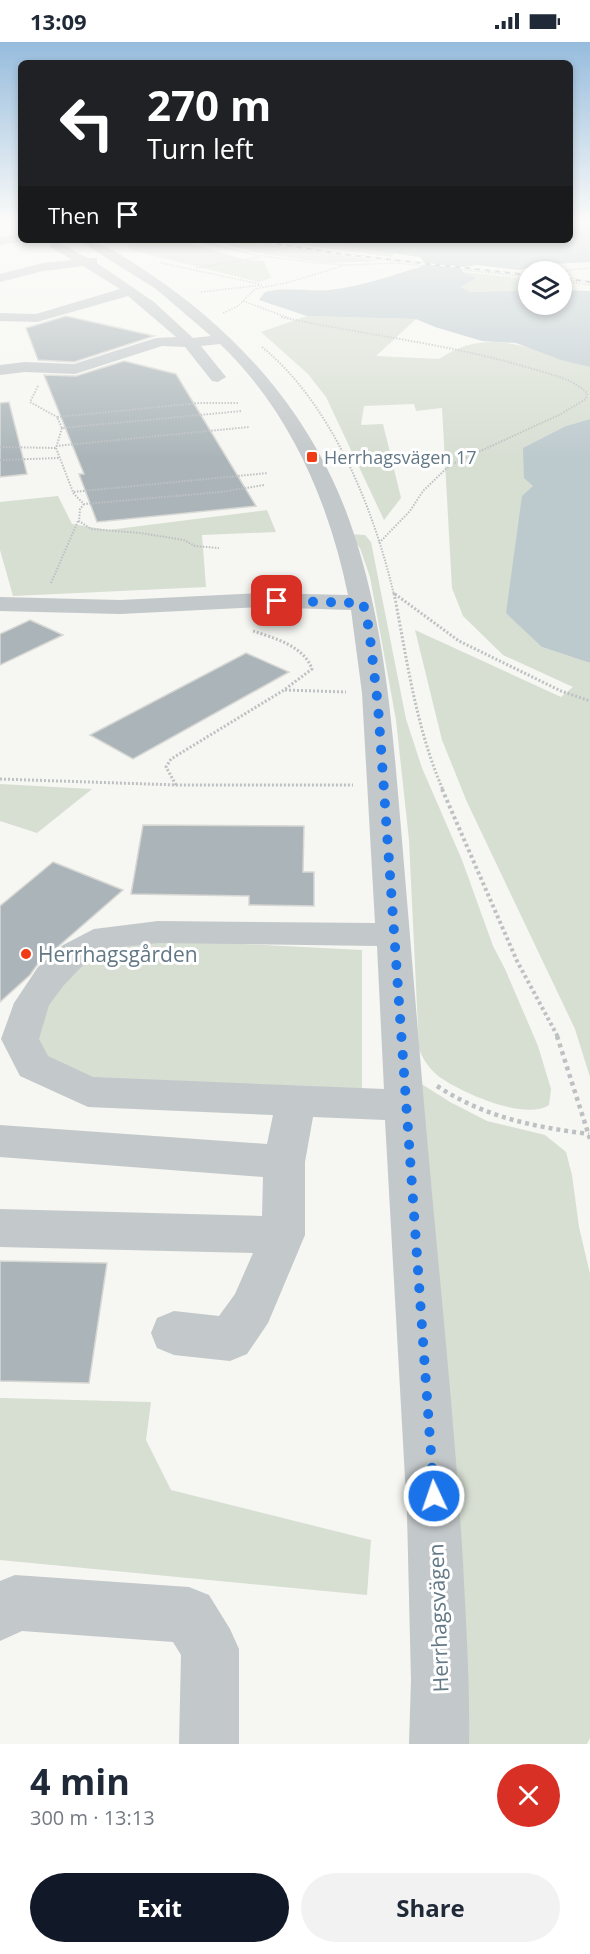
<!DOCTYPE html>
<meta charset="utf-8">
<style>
:root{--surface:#fff;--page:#f2f2f3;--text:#1f2937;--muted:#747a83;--accent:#111827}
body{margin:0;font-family:"Open Sans",sans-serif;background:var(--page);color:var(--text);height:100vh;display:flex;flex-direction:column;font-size:22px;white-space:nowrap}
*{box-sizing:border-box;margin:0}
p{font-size:20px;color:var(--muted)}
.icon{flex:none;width:33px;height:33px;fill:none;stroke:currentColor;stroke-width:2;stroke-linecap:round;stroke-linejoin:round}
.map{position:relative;height:1702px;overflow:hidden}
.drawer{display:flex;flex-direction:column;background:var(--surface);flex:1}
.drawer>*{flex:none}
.top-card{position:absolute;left:18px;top:18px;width:555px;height:183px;border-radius:9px;box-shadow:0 3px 9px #0003;background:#202124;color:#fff;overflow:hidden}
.buttons{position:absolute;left:518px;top:219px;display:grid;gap:12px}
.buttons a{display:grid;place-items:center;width:54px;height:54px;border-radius:50%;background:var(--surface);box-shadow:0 3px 9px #0003;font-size:30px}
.pin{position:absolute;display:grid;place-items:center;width:51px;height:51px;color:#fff;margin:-26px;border-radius:12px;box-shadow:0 3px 9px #0006}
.me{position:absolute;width:66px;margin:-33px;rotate:357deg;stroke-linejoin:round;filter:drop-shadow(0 0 4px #0008)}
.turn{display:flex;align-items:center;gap:21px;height:126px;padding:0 30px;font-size:27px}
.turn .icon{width:78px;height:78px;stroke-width:2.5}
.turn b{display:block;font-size:42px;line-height:51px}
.then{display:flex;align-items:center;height:57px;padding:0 30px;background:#0003;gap:12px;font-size:22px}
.round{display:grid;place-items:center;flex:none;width:63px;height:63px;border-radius:32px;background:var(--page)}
.head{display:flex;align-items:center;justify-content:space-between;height:102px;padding:0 30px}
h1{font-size:36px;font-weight:700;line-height:45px}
.action{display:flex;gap:12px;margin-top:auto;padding:12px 30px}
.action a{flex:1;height:69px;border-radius:36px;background:var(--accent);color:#fff;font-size:24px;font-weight:700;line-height:69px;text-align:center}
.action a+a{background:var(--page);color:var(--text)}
.status{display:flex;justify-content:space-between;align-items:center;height:42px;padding:0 30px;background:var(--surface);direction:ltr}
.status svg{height:16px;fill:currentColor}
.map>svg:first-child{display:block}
.green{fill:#d7ded2}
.water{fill:#bcc9cd}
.building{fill:#abb5b9;stroke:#d7d7d4;stroke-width:1.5}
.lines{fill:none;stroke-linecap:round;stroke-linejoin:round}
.path-far4{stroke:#bec1c3;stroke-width:1.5;stroke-dasharray:1.5 1.5;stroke-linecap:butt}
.path-far3{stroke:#bec1c3;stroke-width:2;stroke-dasharray:1.5 1.5;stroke-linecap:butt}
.path-far2{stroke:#bec1c3;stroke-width:3;stroke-dasharray:2 2;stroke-linecap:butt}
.path-far1{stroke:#bec1c3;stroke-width:4;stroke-dasharray:3 3;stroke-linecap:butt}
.path{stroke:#bec1c3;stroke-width:4.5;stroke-dasharray:4 4;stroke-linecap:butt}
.minor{fill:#c3c8ca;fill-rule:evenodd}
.rail-casing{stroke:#a3abaf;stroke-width:2}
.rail{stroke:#fff;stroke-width:1.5;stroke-dasharray:5;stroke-linecap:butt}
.route{stroke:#1a73e8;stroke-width:10;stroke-dasharray:0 18}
.poi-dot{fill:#f03b17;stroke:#fff;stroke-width:2}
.labels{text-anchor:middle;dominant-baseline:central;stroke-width:6;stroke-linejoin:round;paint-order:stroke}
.far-poi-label{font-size:18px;fill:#627885;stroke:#fff;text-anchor:start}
.poi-label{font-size:21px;fill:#627885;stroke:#fff;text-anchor:start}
.street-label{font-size:21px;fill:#627885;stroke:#fff}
</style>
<div class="status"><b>13:09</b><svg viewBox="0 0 49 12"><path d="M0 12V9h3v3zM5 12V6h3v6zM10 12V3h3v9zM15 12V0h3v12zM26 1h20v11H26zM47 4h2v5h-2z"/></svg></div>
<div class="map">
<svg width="590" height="1702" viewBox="0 0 590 1702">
<rect width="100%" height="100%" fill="#f6f6f2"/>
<path class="green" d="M124 198H178L246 218 264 219 271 236 259 240 131 208Z
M209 198H238L379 219 326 221 258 211Z
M266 198H301L395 210 392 215Z
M463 230 528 237 520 248 471 250 459 245 477 236Z
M307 274 416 277 376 314 439 317C492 281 536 311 590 325V377L566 384 534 444 542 605 590 621V1035L575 987 467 760 442 698 415 588 561 655 573 645 503 613 463 574 452 546 442 366 416 369 414 362 364 364 361 383 383 382 401 456 384 478 326 355 308 332 261 290Z
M58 454 72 482 108 488 267 468 276 490 202 493 206 545 13 554 0 508V460Z
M349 492 365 493 371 500 406 677 422 726 462 818 493 904 505 927 538 1004 551 1047 549 1063C525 1079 463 1051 441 1036 431 1029 423 1018 419 1007L409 798 396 678 370 535 360 506Z
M0 742 92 747 37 791 0 779Z
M143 897 362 908V1048L89 1036 41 1017 37 977 87 912Z
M420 1041 450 1060 487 1079 545 1093 566 1110 572 1133 579 1185 590 1232V1696L587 1702H457Z
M0 1356 151 1360 146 1398 171 1448 371 1498 367 1553 0 1518Z"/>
<path class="water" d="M570 179H587L584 180 590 183V220L551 222 518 228 476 223 460 226 463 230 477 236 460 245 471 250 528 248V262H561V248L590 249V325L561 318 516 301 482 299 435 285 416 277 307 274 259 258 265 250C286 244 308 250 330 248 363 244 394 233 426 223L420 215 301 198H570Z
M590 377V621L542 605 506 571 522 454 533 444 524 436 523 406 566 384Z"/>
<path class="building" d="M66 274 154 294 74 320 38 318 26 286Z
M124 319 176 332 256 464 97 480 79 432H84L44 333 76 334Z
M9 360 27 432 0 435V361Z
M30 578 63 593 0 623V592Z
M246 611 289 630 133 717 90 693Z
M143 783 304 784 303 830H314V864L249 863V854L131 852Z
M53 820 123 848 37 923 30 933 0 960V864Z
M0 1219 107 1221 89 1341 0 1339Z"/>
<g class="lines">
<path class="path-far4" d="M194 198 255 213 317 221 345 223 396 221 528 235
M161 221 260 242
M196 226 260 215
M554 230 590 226
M561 239 590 243
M201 250 262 243
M243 259 289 276
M223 271 238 264 255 247 290 240 342 224"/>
<path class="path-far3" d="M281 275C365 293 451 302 533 327 553 333 573 337 587 351L586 357 561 372 450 423 423 449 410 469 379 501
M262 305C332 362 374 467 394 553
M38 344 30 360 57 375
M238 361H199L57 375 62 386 242 369
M62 386 56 406 73 450 268 431
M56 404 249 385
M0 405 56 406
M0 418 59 416
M73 451 84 462 221 450 264 443
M84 462 80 467 79 479 91 487 140 491 184 498 195 504 219 506
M51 541 78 479"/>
<path class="path-far2" d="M394 551C407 618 416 686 443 748
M395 552 459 599 561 649 590 659
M285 648 346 650
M0 737 177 743H353
M176 743 166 725 171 717 284 648 312 627C304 604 274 596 253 589"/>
<path class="path-far1" d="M442 747 517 919 558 995"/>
<path class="path" d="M557 994 590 1097
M437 1044C484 1075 534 1085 589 1092"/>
<path class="minor" d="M21 192V198L25 199 0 203V195Z
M78 198C102 198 124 215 144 228 241 291 318 380 354 492 384 583 392 679 400 775 408 870 416 966 424 1062 437 1215 454 1368 463 1521 466 1581 470 1642 469 1702H409L411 1638 407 1472 385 1078 313 1075 305 1120V1193L268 1281 247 1312 230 1319 174 1313 157 1306 151 1291 157 1276 174 1269 219 1274 235 1252 253 1211 0 1205V1167L262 1174 263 1135 0 1115V1083L267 1102 273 1073 88 1065 20 1034 1 997 14 961 38 925 63 903 94 887 158 879 375 881 362 651 351 568 259 565 120 572 0 569V555L120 558 259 551 348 553C329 460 290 369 220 302L201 304 226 335 218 340 212 339 185 305 162 304 75 332 25 330 0 333V323L25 320 74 322 156 296 176 295 128 254 37 280 0 279V271L36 272 120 247 83 224 43 229 0 240V232L43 221 72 218 52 206 50 203 52 200 56 199 88 216H97V221L154 260 193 296 211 294 156 247ZM158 901 377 904 384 1047 93 1035 48 1014 39 997 49 963 64 943 87 919 113 906Z
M15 1533 189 1545 209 1553 230 1587 239 1607V1702H179L181 1613 173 1600 22 1589 0 1599V1539Z"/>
<defs>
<path id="rail" d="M252 198 341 212 528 233
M561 236 590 240"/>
</defs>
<use href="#rail" class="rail-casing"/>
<use href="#rail" class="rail"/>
</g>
<linearGradient id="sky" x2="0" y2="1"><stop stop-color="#96bcdd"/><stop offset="0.43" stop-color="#fbfbf9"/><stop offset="1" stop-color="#fbfbf9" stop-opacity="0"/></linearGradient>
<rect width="590" height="417" fill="url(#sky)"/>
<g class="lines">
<path class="route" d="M277 559 363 561 369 587 378 664 434 1454"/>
</g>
<g class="poi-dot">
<rect x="306" y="409" width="12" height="12" rx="3"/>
<circle cx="26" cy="912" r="6"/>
</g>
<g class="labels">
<g class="far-poi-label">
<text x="324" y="415">Herrhagsvägen 17</text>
</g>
<g class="poi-label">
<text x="38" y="912">Herrhagsgården</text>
</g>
<g class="street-label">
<text transform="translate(438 1576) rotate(-92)">Herrhagsvägen</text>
</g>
</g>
</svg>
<div class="buttons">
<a><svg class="icon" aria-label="layers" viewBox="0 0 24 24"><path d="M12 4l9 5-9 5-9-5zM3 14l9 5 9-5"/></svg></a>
</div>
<div class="pin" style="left:277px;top:559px;background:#d93025"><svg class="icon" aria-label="arrive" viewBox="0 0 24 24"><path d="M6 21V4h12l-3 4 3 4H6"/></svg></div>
<svg class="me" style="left:434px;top:1454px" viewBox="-20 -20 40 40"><circle r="17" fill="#1a73e8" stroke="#fff" stroke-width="3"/><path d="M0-11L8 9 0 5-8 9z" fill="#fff"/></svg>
<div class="top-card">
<div class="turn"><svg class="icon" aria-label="left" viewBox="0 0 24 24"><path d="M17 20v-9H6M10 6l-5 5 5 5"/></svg><div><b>270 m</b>Turn left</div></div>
<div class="then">Then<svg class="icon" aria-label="arrive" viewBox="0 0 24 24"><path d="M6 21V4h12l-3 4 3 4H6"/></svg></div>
</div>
</div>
<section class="drawer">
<div class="head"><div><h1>4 min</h1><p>300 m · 13:13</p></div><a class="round" style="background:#d93025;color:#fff"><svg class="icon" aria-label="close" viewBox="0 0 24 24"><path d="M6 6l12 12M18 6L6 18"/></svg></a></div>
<div class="action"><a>Exit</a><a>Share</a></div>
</section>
